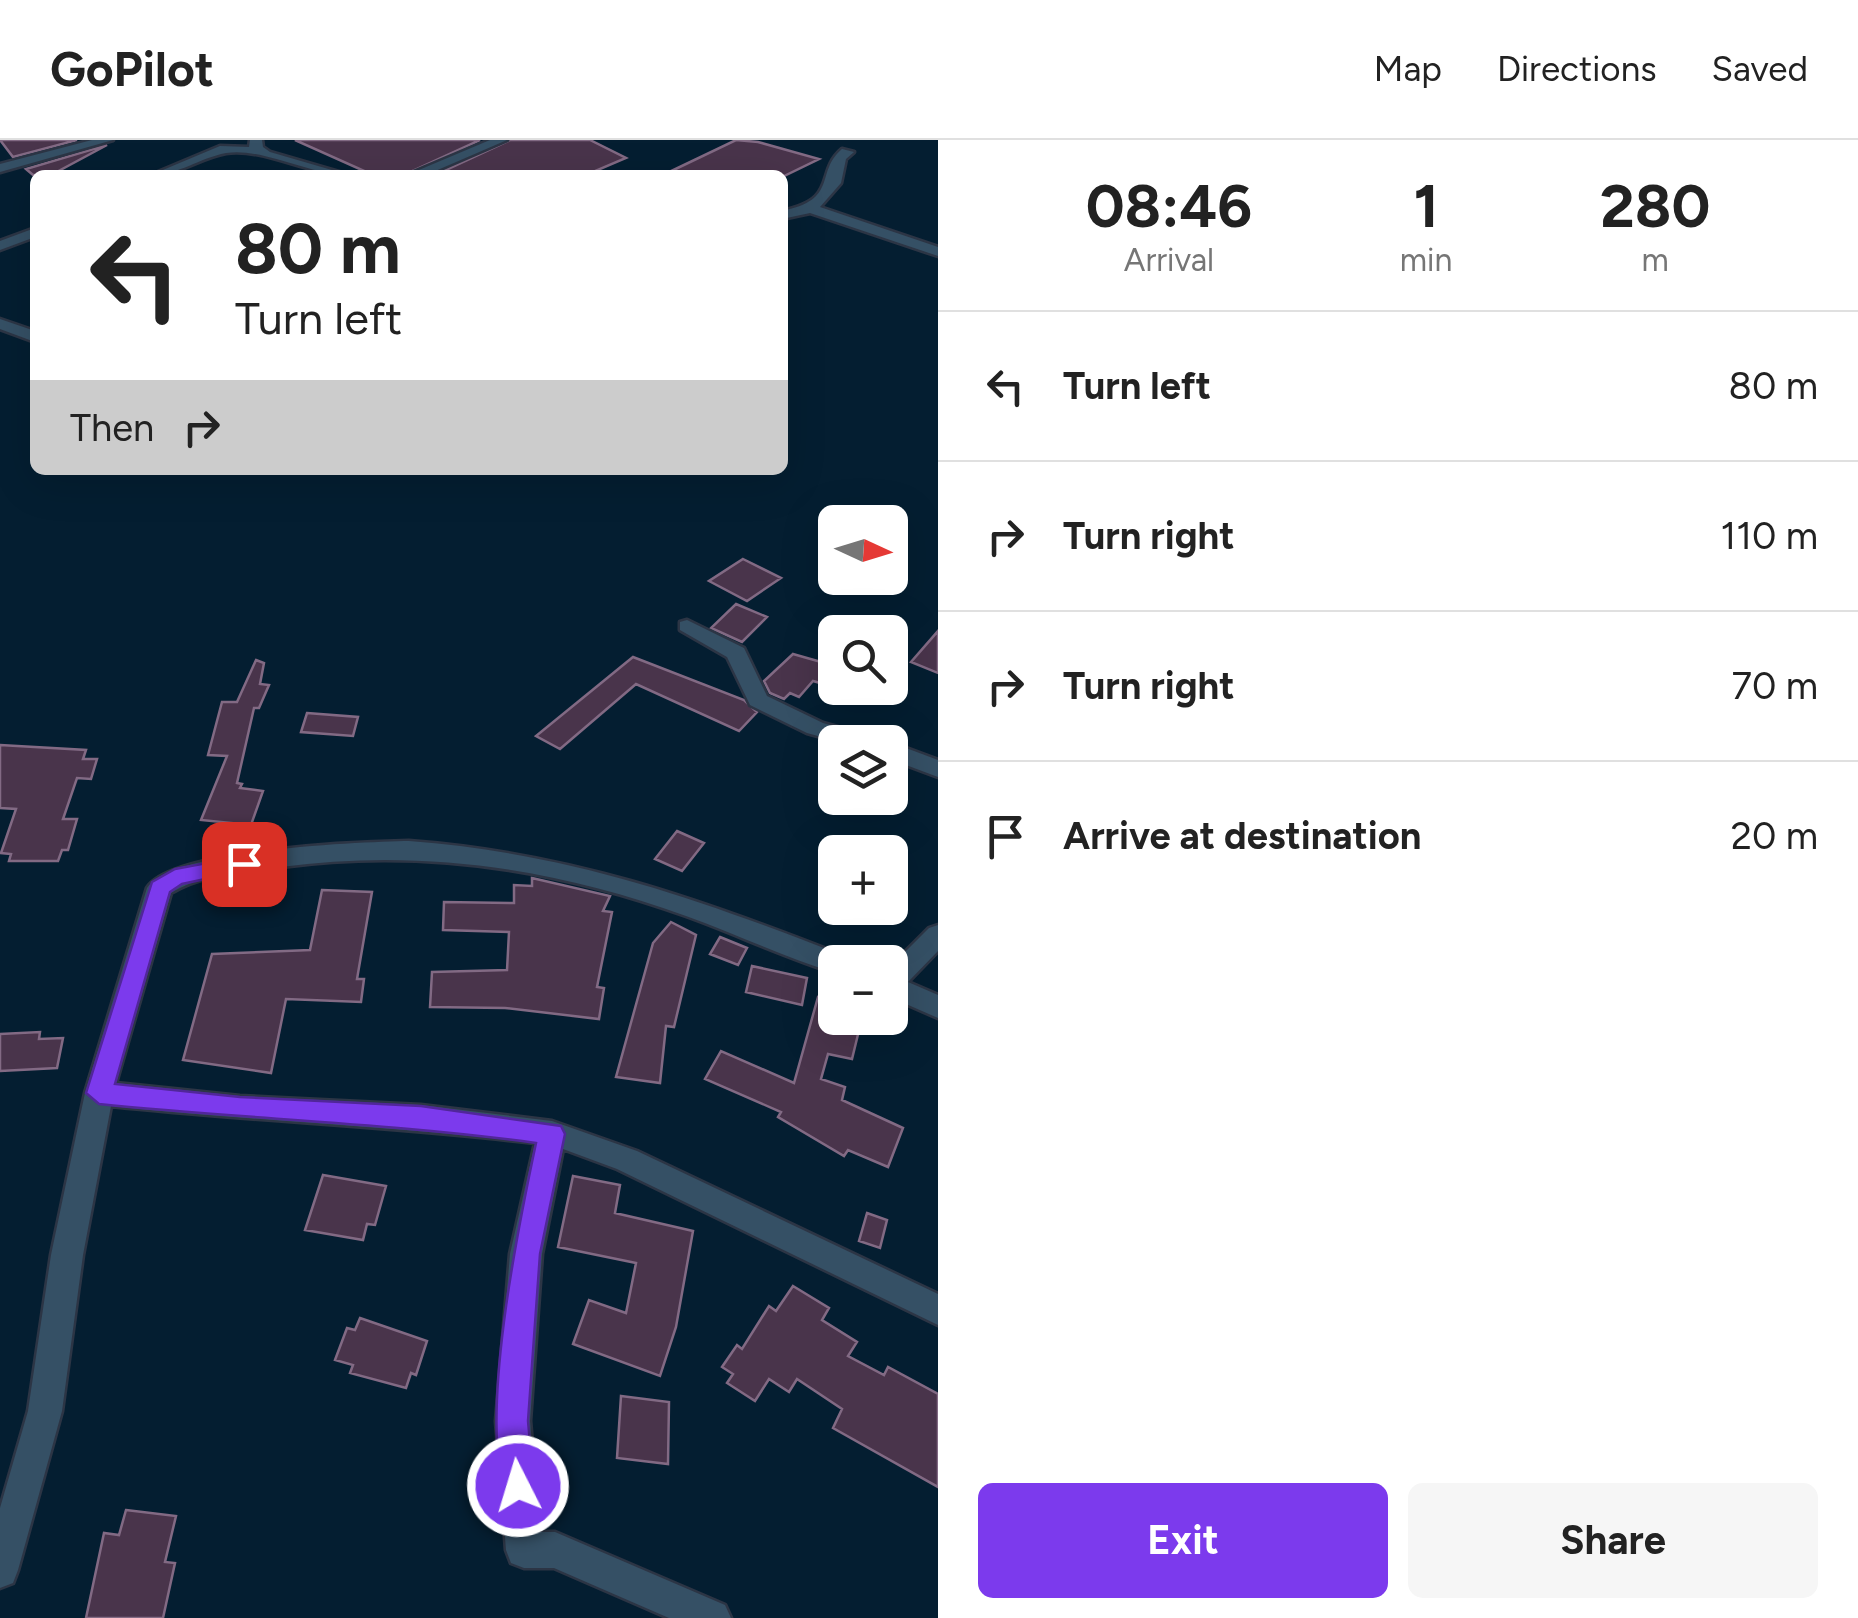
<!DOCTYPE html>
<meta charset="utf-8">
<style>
:root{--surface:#fff;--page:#f6f6f6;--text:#222;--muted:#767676;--line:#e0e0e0;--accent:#7c3aed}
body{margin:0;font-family:Figtree,sans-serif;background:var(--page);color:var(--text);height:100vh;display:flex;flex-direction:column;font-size:38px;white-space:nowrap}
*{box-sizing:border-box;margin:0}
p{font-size:32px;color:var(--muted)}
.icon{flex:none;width:55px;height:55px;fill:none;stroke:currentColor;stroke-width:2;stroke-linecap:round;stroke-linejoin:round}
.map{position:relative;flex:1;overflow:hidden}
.panel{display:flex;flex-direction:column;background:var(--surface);width:920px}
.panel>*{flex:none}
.top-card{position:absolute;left:30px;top:30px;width:758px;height:305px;border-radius:15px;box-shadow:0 10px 40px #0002;background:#fff;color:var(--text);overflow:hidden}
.needle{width:65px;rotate:94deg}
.tools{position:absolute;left:818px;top:365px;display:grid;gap:20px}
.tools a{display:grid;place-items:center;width:90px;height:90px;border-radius:15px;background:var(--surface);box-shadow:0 10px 40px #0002;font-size:50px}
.pin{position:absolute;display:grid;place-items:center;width:85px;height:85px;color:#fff;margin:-42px;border-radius:20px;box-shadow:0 5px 15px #0006}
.me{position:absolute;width:110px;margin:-55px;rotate:355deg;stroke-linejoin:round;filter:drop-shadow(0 0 8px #0008)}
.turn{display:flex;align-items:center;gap:35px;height:210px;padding:0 40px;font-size:45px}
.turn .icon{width:130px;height:130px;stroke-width:2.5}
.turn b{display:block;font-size:70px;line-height:85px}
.then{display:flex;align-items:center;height:95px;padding:0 40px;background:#0003;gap:20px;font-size:38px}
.eta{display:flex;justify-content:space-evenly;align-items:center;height:170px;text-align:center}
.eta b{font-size:60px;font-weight:700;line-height:70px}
.action{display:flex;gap:20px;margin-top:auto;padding:20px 40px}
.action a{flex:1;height:115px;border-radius:15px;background:var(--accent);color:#fff;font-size:40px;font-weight:700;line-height:115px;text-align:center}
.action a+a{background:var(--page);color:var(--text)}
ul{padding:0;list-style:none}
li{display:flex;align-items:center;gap:30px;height:150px;padding:0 40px;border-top:2px solid var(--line)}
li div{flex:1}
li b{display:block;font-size:38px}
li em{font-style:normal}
header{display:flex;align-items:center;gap:60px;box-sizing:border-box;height:140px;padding:0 50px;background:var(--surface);border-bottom:2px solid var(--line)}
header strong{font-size:48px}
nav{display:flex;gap:55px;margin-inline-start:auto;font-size:35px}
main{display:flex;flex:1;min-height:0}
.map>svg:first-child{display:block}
.building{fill:#49344b;stroke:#826a84;stroke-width:2.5}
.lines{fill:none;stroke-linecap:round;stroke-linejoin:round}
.minor-casing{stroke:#2c3545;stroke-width:5}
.minor{fill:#355065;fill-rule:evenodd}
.route{fill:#7c3aed;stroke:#51269a;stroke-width:2.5}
</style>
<header>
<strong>GoPilot</strong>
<nav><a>Map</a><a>Directions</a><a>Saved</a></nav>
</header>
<main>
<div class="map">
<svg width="938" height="1478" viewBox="0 0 938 1478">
<rect width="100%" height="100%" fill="#041e31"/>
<path class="building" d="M0 0H77L13 17Z
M295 0H480L404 35H373Z
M510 0H590L626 18 586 35H435Z
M736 0 758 2 819 19 782 37 663 35Z
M107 5 51 35H33L26 29Z
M743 419 781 438 747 461 709 441Z
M736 464 767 477 742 502 711 488Z
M938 491V533L911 522Z
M793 514 835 526 820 543 813 541 799 557 790 553 784 559 770 553 764 541Z
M633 517 744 560 757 572 739 591 636 544 560 609 536 596Z
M256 520 264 523 260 544 269 545 259 568H254L237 643 242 644 240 648 263 651 251 685 201 680 227 616 208 615 222 562H237Z
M307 573 358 577 353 596 301 592Z
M0 605 86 610 83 619H97L91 639 77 638 63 679H77L68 710H62L58 721H9L11 714 1 713 16 669 0 668Z
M677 691 704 703 682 731 655 719Z
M532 738 610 756 603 771 612 772 597 847 604 848 599 879 505 868 430 867 432 832 507 830 509 792 443 790 444 762 514 763V745L532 746Z
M322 750 372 752 357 839H364L361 862 286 859 271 933 183 920 212 814 310 810Z
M671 782 696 795 674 887 666 886 660 943 616 937 653 803Z
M720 797 747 808 738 825 710 814Z
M752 826 807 838 802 865 746 852Z
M818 857 835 862V878H862L852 919 828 914 821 939 845 947 842 960 903 988 888 1027 848 1010 844 1016 778 977 781 972 705 939 721 911 794 943Z
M40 892 39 899 63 898 57 928 0 931V894Z
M323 1035 386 1046 375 1085 367 1084 363 1100 305 1090Z
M573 1036 620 1045 615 1073 693 1091 676 1187 660 1236 573 1204 589 1160 626 1173 636 1123 558 1107Z
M867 1073 887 1080 880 1108 859 1101Z
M793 1146 829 1168 822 1180 857 1202 848 1216 884 1235 888 1227 938 1254V1347L833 1288 842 1269 797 1239 789 1252 769 1239 755 1261 727 1243 733 1234 722 1227 737 1205 742 1209 769 1166 776 1171Z
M360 1178 427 1201 416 1235 411 1233 406 1248 350 1233 353 1225 335 1220 347 1188 355 1190Z
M621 1256 669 1262 668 1324 617 1318Z
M126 1370 176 1376 165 1422 175 1423 163 1478H86L104 1393 119 1395Z"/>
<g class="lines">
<defs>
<path id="minor" d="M92 0H113L0 32V24Z
M250 0H262L263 7 270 12 349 35C309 35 262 7 226 13 199 18 179 35 151 35L220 6 249 7Z
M490 0H507L426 35H407Z
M842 9 854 12 846 19 841 43 820 67 938 107V116L810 73 782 79V71C840 59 814 33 842 9Z
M35 88V97L0 110V101Z
M0 179 35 191V202L0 189Z
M687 480 744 508 767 556 823 583 873 597 876 602H840L807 593 750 565 727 517 680 490V482Z
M890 602 938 620V637L890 619Z
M409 701C568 713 697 758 844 816L848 822H835V833C784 817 736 794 686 776 554 728 420 708 281 727 245 732 203 733 171 753L116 943 240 956 421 965 552 981 637 1011 938 1154V1185L617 1029 563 1009 542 1114 530 1281 540 1392H555L725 1465 731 1478H669L554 1428H524L511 1423 506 1410 496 1281 510 1114 535 1003C394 986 252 981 111 966L83 1115 62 1271 18 1430 13 1443 0 1448V1368L28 1271 51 1115 85 953 147 748C171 709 362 702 409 701Z
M938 785V811L908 842 938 855V878L890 857V827L929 788Z"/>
</defs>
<use href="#minor" class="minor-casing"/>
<use href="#minor" class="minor"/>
</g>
<path class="route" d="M244 716 252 718V729L182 744 170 752 115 944 240 957 421 966 561 986 565 994 540 1114 528 1281 534 1346 530 1357 518 1361 507 1357C477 1283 519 1083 536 1003 391 983 245 979 99 964L86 953 152 742 175 729Z"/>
</svg>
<div class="tools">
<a><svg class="needle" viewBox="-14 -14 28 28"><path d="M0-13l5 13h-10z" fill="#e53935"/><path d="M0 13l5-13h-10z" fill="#767676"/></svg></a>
<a><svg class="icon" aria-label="search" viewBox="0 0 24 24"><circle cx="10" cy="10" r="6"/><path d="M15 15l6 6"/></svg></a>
<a><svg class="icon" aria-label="layers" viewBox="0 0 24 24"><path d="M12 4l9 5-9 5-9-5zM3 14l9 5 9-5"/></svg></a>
<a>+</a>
<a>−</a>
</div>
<div class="pin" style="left:244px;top:724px;background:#d93025"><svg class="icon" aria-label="arrive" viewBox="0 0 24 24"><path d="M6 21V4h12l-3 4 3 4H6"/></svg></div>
<svg class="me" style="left:518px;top:1346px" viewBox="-20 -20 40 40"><circle r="17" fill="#7c3aed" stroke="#fff" stroke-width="3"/><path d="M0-11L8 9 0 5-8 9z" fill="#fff"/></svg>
<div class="top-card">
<div class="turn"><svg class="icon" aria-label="left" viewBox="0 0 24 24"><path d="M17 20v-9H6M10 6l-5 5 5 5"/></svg><div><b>80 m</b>Turn left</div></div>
<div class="then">Then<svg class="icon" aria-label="right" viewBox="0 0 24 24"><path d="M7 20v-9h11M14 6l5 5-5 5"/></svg></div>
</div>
</div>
<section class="panel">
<div class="eta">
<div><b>08:46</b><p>Arrival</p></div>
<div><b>1</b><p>min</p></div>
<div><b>280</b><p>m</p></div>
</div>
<ul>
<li><svg class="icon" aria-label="left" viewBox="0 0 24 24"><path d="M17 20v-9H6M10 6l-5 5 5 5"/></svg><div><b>Turn left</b></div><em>80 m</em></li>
<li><svg class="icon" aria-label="right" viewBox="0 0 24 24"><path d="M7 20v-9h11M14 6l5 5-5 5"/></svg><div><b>Turn right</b></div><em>110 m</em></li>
<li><svg class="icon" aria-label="right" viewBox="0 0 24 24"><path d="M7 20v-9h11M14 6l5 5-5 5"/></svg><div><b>Turn right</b></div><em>70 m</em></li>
<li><svg class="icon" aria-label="arrive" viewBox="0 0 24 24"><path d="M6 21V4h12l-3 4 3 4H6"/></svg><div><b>Arrive at destination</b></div><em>20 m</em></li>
</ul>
<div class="action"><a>Exit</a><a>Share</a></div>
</section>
</main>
